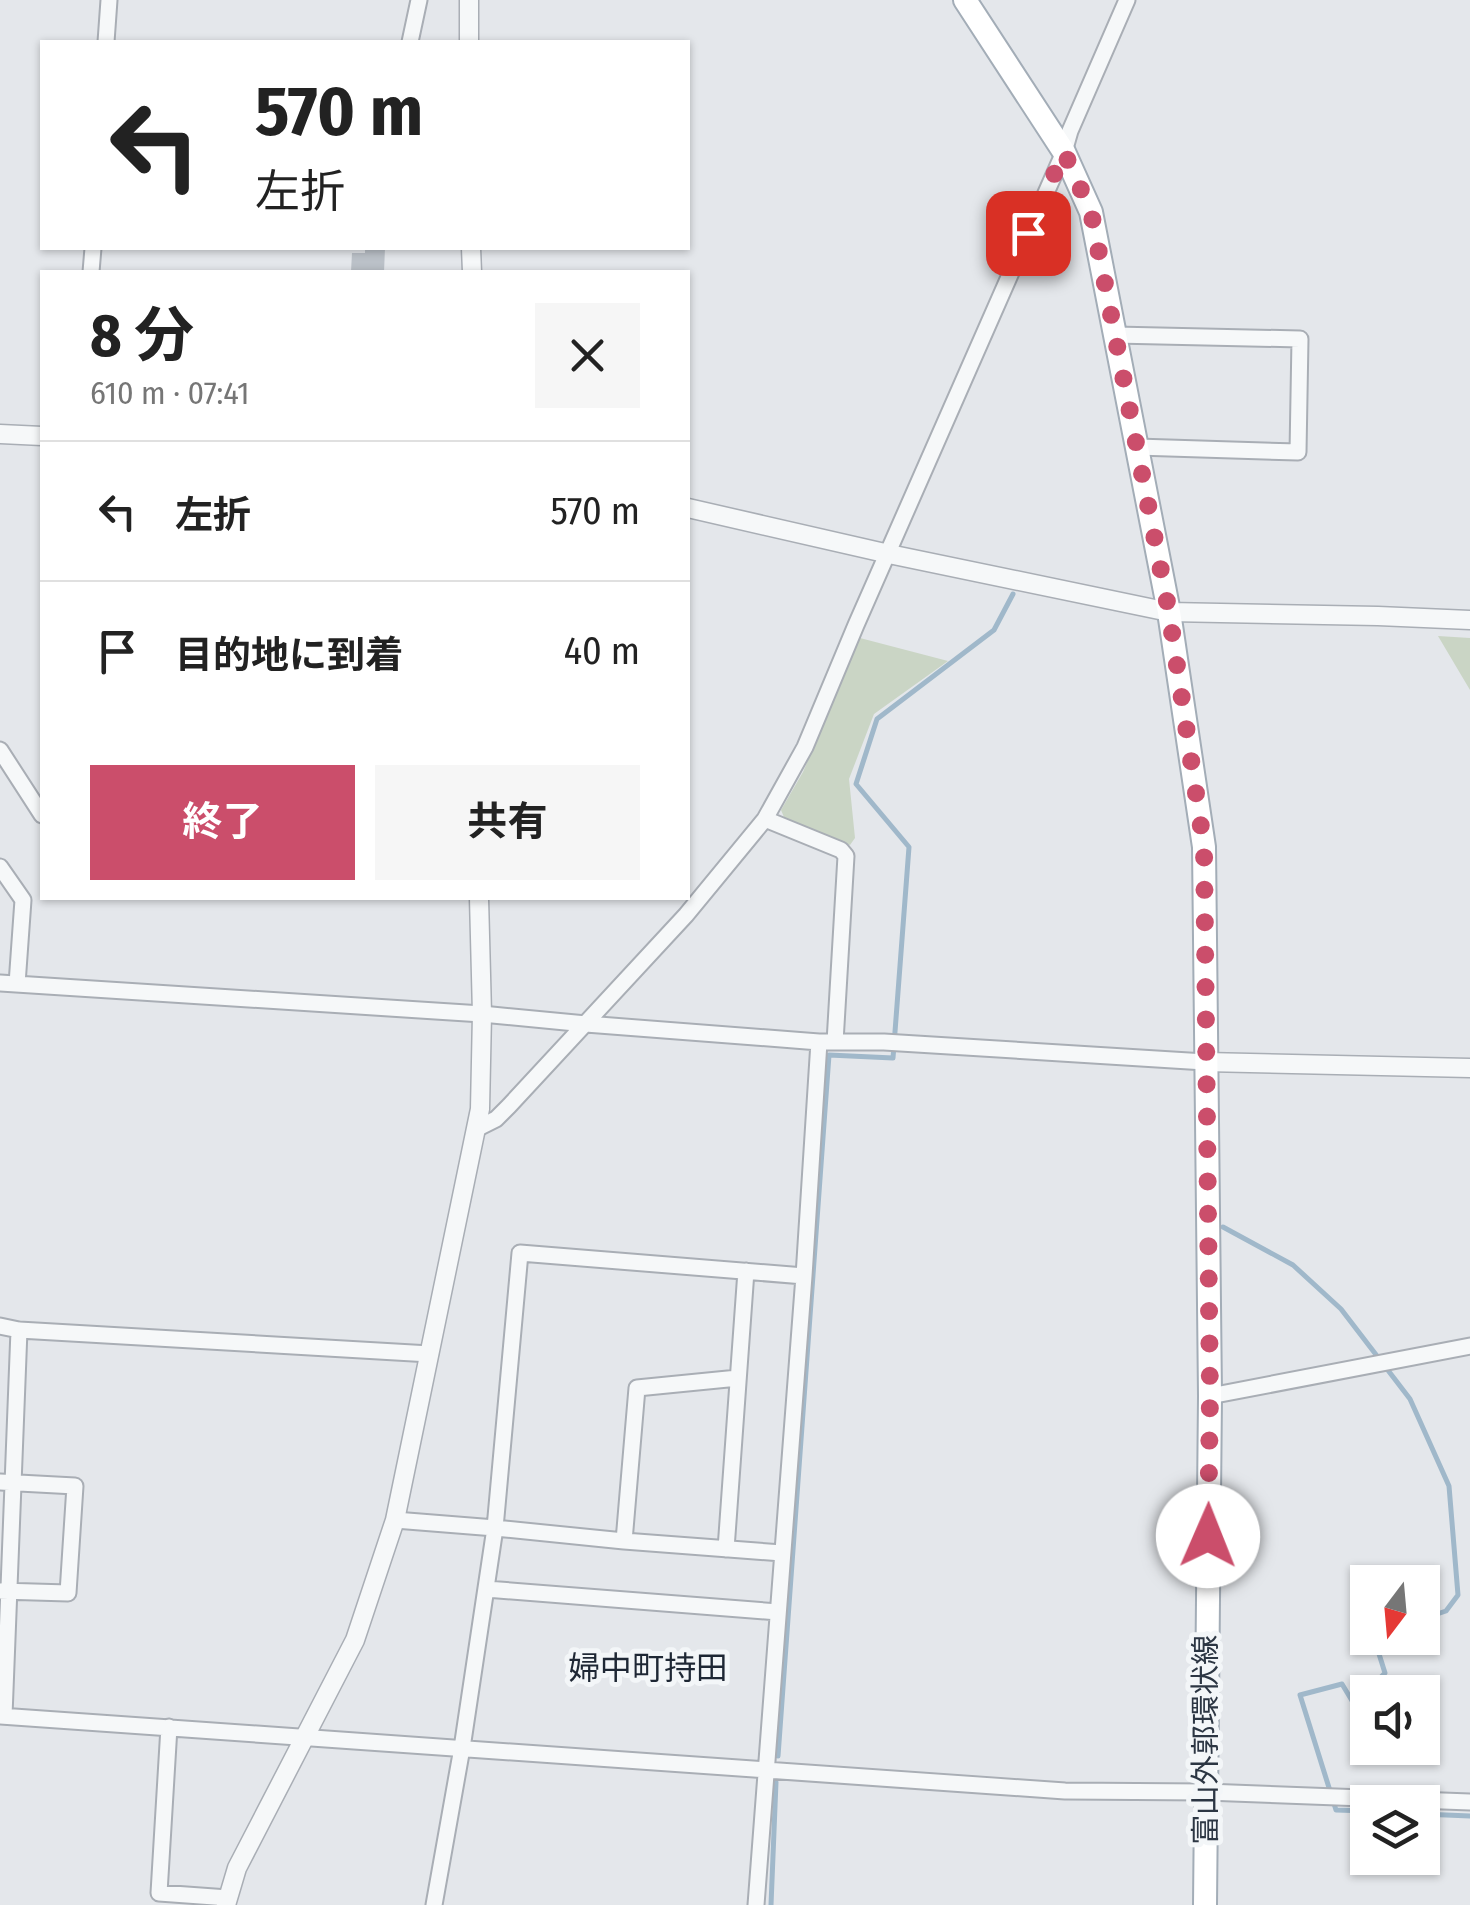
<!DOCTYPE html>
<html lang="ja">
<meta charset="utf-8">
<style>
:root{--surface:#fff;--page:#f6f6f6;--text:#222;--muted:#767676;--line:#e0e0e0;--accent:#cb4e6b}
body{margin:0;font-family:"Fira Sans Condensed","Noto Sans JP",sans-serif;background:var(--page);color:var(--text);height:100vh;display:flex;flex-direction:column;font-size:38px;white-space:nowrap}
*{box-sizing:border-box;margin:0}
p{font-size:32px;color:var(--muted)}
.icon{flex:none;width:55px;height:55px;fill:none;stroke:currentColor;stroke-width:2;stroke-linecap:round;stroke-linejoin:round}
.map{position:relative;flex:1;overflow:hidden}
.details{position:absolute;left:40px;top:270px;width:650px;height:630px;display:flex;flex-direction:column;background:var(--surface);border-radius:0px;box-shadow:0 2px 8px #0004}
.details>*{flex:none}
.hud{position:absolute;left:40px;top:40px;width:650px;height:210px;border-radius:0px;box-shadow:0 2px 8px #0004;background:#fff;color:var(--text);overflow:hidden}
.needle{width:65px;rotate:196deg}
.buttons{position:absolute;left:1350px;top:1565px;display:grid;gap:20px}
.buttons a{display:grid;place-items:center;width:90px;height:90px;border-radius:0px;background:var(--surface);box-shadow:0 2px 8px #0004;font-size:50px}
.pin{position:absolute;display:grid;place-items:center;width:85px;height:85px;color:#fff;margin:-42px;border-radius:20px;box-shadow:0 5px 15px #0006}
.me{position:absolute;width:110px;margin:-55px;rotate:1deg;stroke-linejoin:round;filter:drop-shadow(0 0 8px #0008)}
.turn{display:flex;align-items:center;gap:35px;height:210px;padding:0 50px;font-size:45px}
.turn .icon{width:130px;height:130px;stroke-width:2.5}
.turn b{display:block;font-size:70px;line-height:85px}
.round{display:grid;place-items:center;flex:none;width:105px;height:105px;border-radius:0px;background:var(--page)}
.head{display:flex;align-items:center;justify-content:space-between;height:170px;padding:0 50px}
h1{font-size:60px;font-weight:700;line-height:75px}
.cta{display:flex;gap:20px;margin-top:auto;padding:20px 50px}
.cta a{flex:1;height:115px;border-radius:0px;background:var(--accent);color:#fff;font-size:40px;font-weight:700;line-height:115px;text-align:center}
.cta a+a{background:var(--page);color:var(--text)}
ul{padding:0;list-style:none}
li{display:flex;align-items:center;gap:30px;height:140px;padding:0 50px;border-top:2px solid var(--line)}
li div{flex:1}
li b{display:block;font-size:38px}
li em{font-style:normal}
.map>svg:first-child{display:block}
.green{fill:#cad5c5}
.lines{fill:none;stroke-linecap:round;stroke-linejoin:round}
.stream{stroke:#a0b8ca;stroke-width:5}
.building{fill:#bbc1c8}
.minor-casing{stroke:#a9aeb5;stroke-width:19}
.tertiary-casing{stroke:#a9aeb5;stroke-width:21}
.primary-casing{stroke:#a3adb7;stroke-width:26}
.minor{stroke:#f6f8f9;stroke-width:15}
.tertiary{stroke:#f6f8f9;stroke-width:18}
.primary{stroke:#fff;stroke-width:22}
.route{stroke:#cb4e6b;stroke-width:18;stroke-dasharray:0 32.4}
.labels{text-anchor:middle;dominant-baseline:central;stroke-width:10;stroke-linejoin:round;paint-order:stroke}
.street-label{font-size:30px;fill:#2c3643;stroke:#f3f6f8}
.neighbourhood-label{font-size:32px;fill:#1e2734;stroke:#f3f6f8}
</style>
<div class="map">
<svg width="1470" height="1905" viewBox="0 0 1470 1905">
<rect width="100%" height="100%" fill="#e4e7eb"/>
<path class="green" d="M1438 636 1470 638V690Z
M860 638 948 661 874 714 849 779 855 838 850 845 786 822 781 810 803 772Z"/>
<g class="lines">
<path class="stream" d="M1223 1227 1293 1265 1341 1309 1410 1399 1449 1486 1458 1595 1446 1611 1422 1619
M778 1756 829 1055 893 1058 909 847 856 784 877 719 994 630 1013 594
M1368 1811 1336 1810 1300 1695 1342 1684 1354 1704 1385 1673 1374 1638
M1422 1814 1470 1816
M771 1905 776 1782"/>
</g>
<path class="building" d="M365 248H385L384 272H351L352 253H365Z"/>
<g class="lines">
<defs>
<path id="minor" d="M106 42 109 0
M410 42 419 0
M91 272 93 248
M1115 335 1300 339 1298 452 1137 447
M0 750 42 815
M765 819 841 850 846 856 835 1042
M0 867 23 900 17 984
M0 983 482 1014 586 1024 819 1042H884L1205 1062
M476 1129 496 1119 509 1106 686 915 765 819 805 747 856 625 1064 152 1070 131 1127 0
M0 1326 19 1330 430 1354
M1210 1396 1470 1346
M0 1482 75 1486 68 1593 0 1591
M395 1520 495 1528 462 1748 434 1905
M624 1541 637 1388 738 1378
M726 1549 746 1271
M782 1553 624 1541 495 1528 520 1253 804 1276
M486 1589 778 1612
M0 1716 1065 1791 1206 1792 1470 1802
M4 1716 19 1330
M169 1727 159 1893 228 1898
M756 1905 804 1276 819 1042"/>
<path id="tertiary" d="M469 0V42
M471 248 472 272
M0 434 42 436
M688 508 889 554 1169 612 1378 616 1470 620
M1205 1062 1470 1068
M226 1905 237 1868 355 1640 395 1520 480 1109 482 1014 479 898"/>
<path id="primary" d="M965 0 1064 152 1091 212 1169 612 1204 847 1210 1396 1205 1905"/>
</defs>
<use href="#minor" class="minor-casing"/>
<use href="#tertiary" class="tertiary-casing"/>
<use href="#primary" class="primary-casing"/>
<use href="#minor" class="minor"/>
<use href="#tertiary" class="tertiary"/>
<use href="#primary" class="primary"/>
</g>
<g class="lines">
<path class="route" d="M1028 233 1064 152 1091 212 1169 612 1204 847 1210 1396 1208 1536"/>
</g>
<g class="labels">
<g class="street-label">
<text transform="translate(1206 1740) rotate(-90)">富山外郭環状線</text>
</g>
<g class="neighbourhood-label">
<text x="648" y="1668">婦中町持田</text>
</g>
</g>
</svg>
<div class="buttons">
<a><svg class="needle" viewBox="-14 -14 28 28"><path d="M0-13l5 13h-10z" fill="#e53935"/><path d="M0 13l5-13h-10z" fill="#767676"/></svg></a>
<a><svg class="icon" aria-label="sound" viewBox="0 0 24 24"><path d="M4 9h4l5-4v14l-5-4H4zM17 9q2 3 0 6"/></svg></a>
<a><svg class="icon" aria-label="layers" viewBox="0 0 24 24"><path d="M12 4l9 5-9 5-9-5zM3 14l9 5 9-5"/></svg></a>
</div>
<div class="pin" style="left:1028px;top:233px;background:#d93025"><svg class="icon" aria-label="arrive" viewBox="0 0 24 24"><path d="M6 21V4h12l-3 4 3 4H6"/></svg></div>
<svg class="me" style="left:1208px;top:1536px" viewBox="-20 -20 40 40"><circle r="19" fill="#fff"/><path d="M0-13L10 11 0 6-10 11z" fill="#cb4e6b"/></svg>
<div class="hud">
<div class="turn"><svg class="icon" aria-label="left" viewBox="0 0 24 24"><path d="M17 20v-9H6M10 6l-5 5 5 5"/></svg><div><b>570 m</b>左折</div></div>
</div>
<section class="details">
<div class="head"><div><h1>8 分</h1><p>610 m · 07:41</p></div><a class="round"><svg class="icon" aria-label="close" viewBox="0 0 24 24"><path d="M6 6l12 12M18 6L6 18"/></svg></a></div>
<ul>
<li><svg class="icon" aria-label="left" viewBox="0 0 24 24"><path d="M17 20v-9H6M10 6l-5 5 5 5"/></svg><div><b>左折</b></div><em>570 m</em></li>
<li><svg class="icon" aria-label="arrive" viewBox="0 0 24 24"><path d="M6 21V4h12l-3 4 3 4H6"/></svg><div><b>目的地に到着</b></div><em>40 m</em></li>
</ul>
<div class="cta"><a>終了</a><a>共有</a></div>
</section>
</div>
